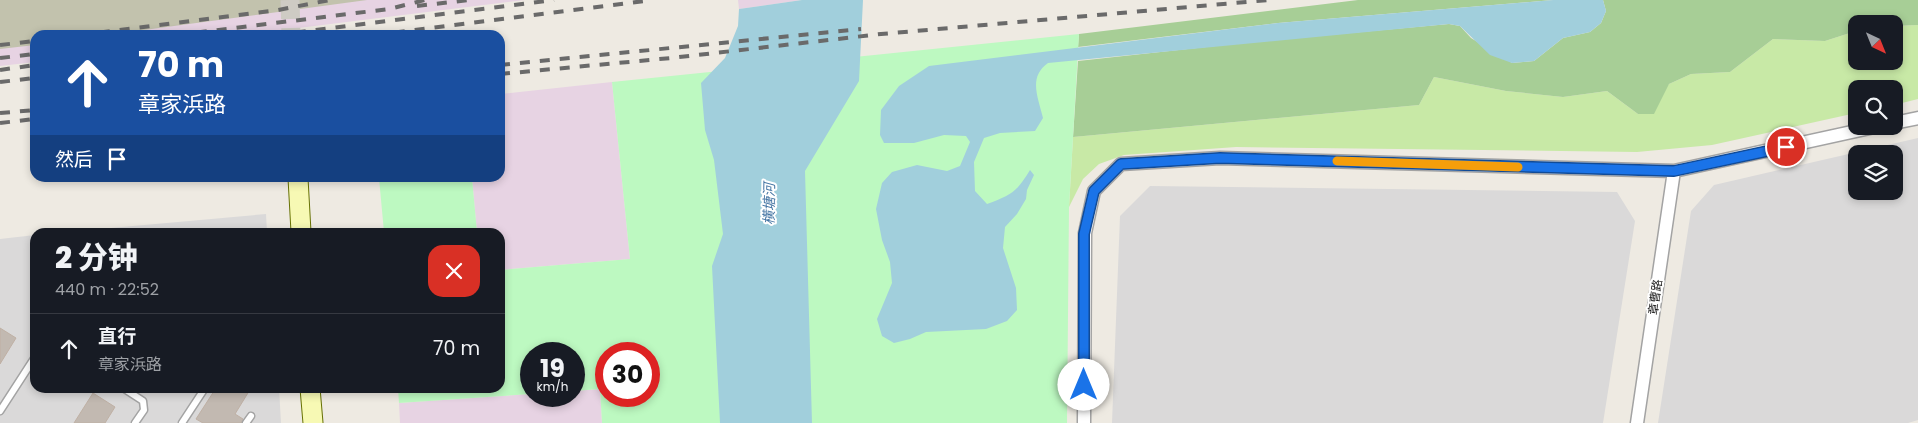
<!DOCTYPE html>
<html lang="zh">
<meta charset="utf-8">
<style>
:root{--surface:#171b24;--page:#242831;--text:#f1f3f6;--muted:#9ea1a6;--line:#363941}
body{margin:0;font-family:Poppins,"Noto Sans SC",sans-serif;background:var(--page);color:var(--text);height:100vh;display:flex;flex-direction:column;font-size:19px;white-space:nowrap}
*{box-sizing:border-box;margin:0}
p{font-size:16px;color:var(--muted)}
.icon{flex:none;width:28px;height:28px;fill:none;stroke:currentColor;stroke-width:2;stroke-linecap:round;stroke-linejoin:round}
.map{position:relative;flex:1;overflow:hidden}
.sheet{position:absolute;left:30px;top:228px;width:475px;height:165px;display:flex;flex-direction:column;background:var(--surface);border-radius:15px;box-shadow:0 2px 8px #0003}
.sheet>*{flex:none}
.guide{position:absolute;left:30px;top:30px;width:475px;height:152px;border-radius:15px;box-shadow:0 2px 8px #0003;background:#1a4fa0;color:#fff;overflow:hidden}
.needle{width:32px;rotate:137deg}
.tools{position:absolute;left:1848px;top:15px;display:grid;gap:10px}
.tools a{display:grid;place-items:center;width:55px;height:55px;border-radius:10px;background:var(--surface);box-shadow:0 2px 8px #0003;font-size:25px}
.speed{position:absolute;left:520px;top:342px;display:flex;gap:10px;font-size:25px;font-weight:700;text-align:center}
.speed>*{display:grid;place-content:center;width:65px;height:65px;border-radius:50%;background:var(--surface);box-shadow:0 2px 8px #0003;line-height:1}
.speed small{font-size:12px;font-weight:400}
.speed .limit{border:8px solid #d22;background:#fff;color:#111}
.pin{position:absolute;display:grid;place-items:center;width:42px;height:42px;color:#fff;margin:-21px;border:2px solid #fff;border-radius:50%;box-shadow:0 1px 5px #0007}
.me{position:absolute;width:55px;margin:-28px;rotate:0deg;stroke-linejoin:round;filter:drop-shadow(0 0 4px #0008)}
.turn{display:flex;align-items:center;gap:18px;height:105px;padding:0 25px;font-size:22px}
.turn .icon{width:65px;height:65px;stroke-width:2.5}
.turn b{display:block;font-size:35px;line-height:42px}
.then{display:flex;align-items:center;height:48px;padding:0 25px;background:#0003;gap:10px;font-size:19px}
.round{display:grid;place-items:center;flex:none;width:52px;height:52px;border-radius:15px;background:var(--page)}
.summary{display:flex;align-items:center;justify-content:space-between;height:85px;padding:0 25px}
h1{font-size:30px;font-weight:800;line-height:38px}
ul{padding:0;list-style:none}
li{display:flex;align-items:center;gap:15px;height:70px;padding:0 25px;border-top:1px solid var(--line)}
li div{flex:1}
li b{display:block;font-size:19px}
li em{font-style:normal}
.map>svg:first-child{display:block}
.residential{fill:#dad9d9;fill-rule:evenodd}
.industrial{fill:#e7d3e3}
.construction{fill:#c2c2ad}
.grass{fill:#c8e9a6}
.forest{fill:#a7ce96}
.park{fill:#bdf9c1;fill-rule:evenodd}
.water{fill:#a1cfdc}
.building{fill:#c2b9b1;stroke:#bfb0a4}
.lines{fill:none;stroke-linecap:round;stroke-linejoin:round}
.secondary-tunnel{stroke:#cecbc4;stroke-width:19;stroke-dasharray:19 9;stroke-linecap:butt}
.service-casing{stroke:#a3a3a3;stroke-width:9}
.minor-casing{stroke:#a3a3a3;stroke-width:15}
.secondary-casing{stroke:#677204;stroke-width:21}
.service{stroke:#fff;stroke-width:6}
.minor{stroke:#fff;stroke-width:12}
.secondary{stroke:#f7f9b4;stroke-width:19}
.rail{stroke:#6a6a6a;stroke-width:4;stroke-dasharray:10 10;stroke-linecap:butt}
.route-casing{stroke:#114b97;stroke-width:12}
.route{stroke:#1a73e8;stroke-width:9}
.slow{stroke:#f59e0b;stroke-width:9}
.labels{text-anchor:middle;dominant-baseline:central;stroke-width:4;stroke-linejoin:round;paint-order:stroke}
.street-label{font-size:12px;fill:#1c1c1c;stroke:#fff}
.water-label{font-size:14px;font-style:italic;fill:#4676a4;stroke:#fff}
</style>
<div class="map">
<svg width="1918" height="423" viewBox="0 0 1918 423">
<rect width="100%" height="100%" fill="#eeeae2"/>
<path class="residential" d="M1918 138V420L1908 423H1658L1691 211 1714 185ZM1856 154H1894V191H1856Z
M1150 186 1617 192 1635 221 1603 423H1112L1120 216Z
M266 214 267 232H66Z
M35 235V388H279L281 423H0V239Z"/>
<path class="industrial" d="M0 0H525L242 35H35V62L0 66Z
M738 0H802L739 9Z
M612 82 630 259 500 270V232H477L472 178H500V94Z
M600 389 602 423H400L399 403 531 394V396H574V391Z"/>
<path class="construction" d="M0 0H367L107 35H35V45L0 49Z"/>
<path class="grass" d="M1918 25V99L1894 105V89H1856V113L1712 145 1637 152 1236 147 1124 155 1099 164 1083 179 1069 207 1073 137 1419 105 1434 77 1506 91 1563 97 1607 91 1638 114 1669 84 1691 74 1730 72 1773 39 1825 41 1856 31V61H1894V26Z"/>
<path class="forest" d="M1358 0H1553L1278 23 1078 47 1079 34Z
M1603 0H1918V25L1894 26V24H1856V31L1825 41 1773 39 1730 72 1691 74 1669 84 1654 114H1638L1607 91 1563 97 1506 91 1434 77 1419 105 1073 137 1078 61 1261 41 1449 24 1460 26 1471 38 1512 63 1534 61 1563 38 1590 32 1601 23 1606 11Z"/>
<path class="park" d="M1079 34 1069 207 1067 423H602L600 389 574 391V354H531V394L399 403 398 388H500V270L630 259 612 82ZM606 354H649V396H606Z
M379 178H472L477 232H384Z"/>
<path class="water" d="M802 0H863L859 81 805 171 812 423H720L712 266 723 234 714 160 705 130 701 83 725 58 738 26 739 9Z
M1553 0H1603L1606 11 1601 23 1590 32 1563 38 1534 61 1512 63 1490 55 1460 26 1449 24 1048 63C1028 77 1038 97 1043 118L1035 131 1000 133 984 138 974 162 975 191 987 204C1011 195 1016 193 1030 170L1034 175 1027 190 1026 199 1017 214 1005 227 1003 248 1016 288 1017 310 1007 321 986 329 926 332 910 339 894 343 882 336 877 319 892 283 890 262 882 240 876 209 882 183 892 172 917 165 947 171 960 166 970 142 966 136 944 135 914 143H884L880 135 881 110 899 86 929 66 1278 23Z"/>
<path class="building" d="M0 328 16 338 0 364Z
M216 388H220L226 392 229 388H251L235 414 243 419 241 423H203L196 419Z
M93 393 115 407 105 423H74Z"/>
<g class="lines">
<path class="secondary-tunnel" d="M290 0 291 35"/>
<defs>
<path id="service" d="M123 388 143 401 144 410 135 423
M0 411 35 357
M182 423 205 388
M246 423 251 416"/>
<path id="minor" d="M1894 123 1918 118
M1084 423 1085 233 1094 191 1121 164 1220 158 1674 171 1879 126
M1637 423 1674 171"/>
<path id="secondary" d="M298 178 301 232
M310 388 313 423"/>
</defs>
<use href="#service" class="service-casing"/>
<use href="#minor" class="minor-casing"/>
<use href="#secondary" class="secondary-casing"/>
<use href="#service" class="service"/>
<use href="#minor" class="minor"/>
<use href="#secondary" class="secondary"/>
<path class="rail" d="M417 6 469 0
M80 35 278 10 330 0
M177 35 389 9 425 0
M276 35 554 0
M375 35 652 0
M0 45 35 41
M0 58 35 54
M500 65 861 29
M0 70 35 65
M500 74 671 58 881 34 1269 0
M0 82 35 78
M0 113 35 110
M0 123 35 119"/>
</g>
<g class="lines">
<defs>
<path id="route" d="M1084 385V234L1094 191 1121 164 1220 158 1674 171 1786 147"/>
</defs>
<use href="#route" class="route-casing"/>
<use href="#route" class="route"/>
<path class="slow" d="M1337 161 1518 167"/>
</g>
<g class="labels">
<g class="street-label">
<text transform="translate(1655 297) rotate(-82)">章曹路</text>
</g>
<g class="water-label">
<text transform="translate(769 204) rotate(-89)">横塘河</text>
</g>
</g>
</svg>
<div class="tools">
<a><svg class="needle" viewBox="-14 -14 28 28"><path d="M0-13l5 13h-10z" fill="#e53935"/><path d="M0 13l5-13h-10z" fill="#9ea1a6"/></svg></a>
<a><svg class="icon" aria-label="search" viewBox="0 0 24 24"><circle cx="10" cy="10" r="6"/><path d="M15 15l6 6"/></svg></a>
<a><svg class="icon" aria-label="layers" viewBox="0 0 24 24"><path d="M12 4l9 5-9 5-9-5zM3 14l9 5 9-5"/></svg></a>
</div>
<div class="speed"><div>19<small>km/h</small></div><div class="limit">30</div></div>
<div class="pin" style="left:1786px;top:147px;background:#d93025"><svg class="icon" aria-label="arrive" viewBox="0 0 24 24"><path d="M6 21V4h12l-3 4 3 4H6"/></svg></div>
<svg class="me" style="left:1084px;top:385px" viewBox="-20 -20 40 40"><circle r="19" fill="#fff"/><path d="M0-13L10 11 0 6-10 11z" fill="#1a73e8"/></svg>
<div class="guide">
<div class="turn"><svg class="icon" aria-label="ahead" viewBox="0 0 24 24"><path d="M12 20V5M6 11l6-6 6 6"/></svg><div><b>70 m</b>章家浜路</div></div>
<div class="then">然后<svg class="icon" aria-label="arrive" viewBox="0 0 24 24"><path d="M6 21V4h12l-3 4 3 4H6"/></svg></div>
</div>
<section class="sheet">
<div class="summary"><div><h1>2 分钟</h1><p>440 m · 22:52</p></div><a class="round" style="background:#d93025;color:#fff"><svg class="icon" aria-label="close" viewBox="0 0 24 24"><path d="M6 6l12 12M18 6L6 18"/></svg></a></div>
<ul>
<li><svg class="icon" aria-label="ahead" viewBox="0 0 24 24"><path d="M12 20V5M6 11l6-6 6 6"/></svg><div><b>直行</b><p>章家浜路</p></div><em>70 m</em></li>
</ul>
</section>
</div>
